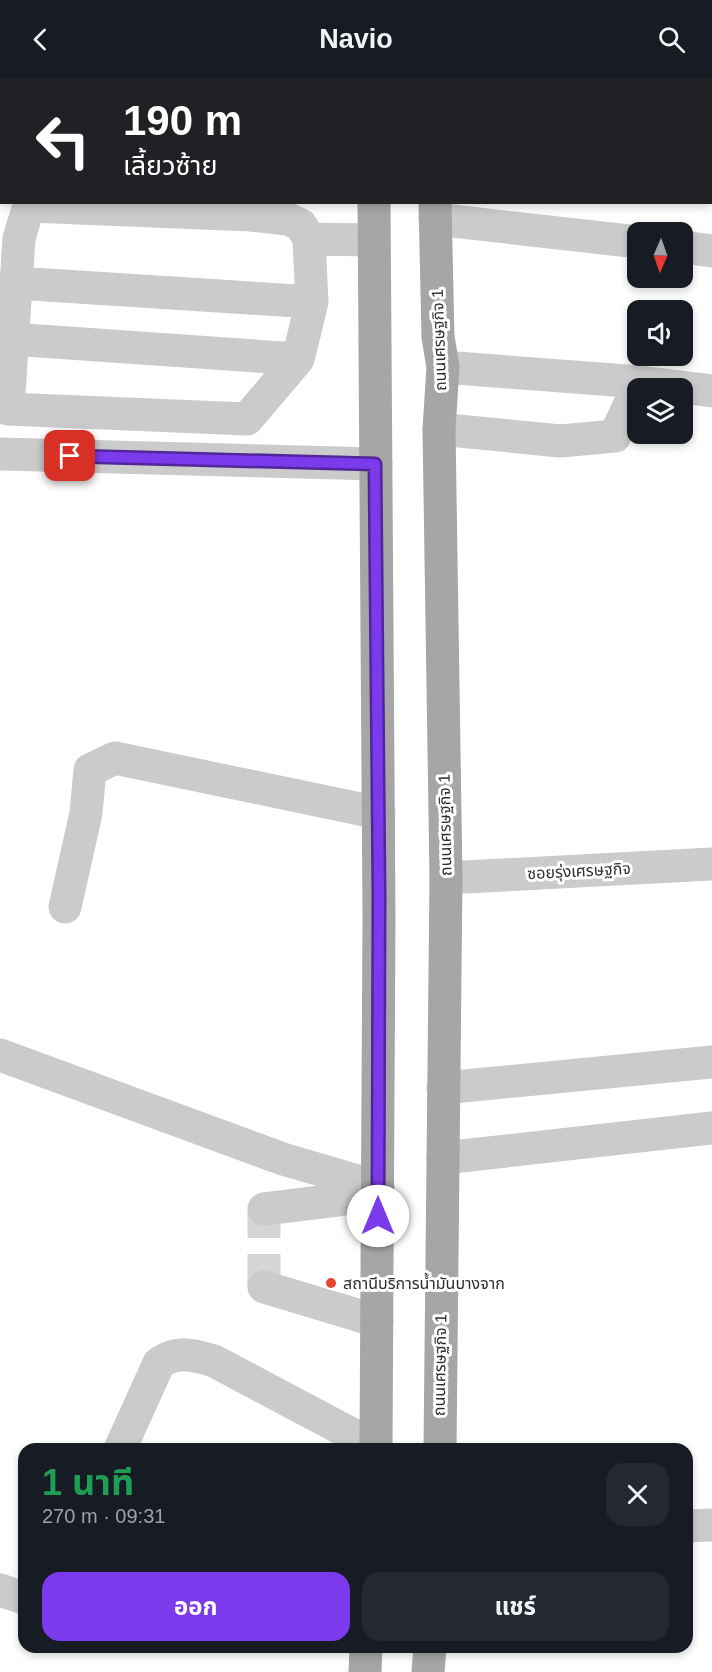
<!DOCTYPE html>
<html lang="th">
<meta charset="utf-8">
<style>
:root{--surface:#171b24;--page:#242831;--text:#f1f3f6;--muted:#9ea1a6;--accent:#7c3aed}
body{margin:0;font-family:Arial,"Noto Sans Thai",sans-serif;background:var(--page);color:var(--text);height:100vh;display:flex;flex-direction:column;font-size:22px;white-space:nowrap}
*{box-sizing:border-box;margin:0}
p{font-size:20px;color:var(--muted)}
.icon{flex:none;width:33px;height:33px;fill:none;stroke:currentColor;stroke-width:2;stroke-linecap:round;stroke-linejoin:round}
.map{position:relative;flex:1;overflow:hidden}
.panel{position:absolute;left:18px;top:1365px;width:675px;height:210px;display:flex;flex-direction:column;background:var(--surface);border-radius:18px;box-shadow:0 3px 9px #0003}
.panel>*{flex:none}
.top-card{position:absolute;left:0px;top:0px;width:712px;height:126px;box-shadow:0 3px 9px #0003;background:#202124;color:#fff;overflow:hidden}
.needle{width:39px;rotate:182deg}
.buttons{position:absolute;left:627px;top:144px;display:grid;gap:12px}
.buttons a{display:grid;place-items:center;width:66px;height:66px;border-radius:12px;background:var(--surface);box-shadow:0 3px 9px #0003;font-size:30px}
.pin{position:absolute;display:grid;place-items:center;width:51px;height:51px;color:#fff;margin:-26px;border-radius:12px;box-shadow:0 3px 9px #0006}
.me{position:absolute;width:66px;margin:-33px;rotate:0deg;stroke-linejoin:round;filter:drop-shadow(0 0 4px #0008)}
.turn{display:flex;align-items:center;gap:21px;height:126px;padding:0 24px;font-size:27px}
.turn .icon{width:78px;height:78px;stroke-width:2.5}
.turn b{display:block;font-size:42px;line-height:51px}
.round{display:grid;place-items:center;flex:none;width:63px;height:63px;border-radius:18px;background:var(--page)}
.summary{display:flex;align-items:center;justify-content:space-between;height:102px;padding:0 24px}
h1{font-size:36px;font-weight:700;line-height:45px;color:#1e9e55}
.action{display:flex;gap:12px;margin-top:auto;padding:12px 24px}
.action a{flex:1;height:69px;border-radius:18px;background:var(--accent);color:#fff;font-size:24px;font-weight:700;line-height:69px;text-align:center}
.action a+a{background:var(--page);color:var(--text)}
header{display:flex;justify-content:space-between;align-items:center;height:78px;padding:0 24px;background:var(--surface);font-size:27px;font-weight:700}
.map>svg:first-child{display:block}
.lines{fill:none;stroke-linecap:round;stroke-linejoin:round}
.minor-tunnel{stroke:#d5d5d5;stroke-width:33;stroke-dasharray:33 16;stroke-linecap:butt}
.minor{stroke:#cbcbcb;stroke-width:33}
.major{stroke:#a6a6a6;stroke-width:33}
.route-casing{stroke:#51269a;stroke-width:15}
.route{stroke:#7c3aed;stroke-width:10}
.poi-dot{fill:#e7462f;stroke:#fff;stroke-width:2}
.labels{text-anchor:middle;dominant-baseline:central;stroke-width:6;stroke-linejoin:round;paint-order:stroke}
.street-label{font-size:16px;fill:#2e2e2e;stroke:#fff}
.poi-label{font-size:16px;fill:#2e2e2e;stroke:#fff;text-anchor:start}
</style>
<header><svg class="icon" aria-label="back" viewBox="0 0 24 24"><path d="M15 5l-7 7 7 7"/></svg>Navio<svg class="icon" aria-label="search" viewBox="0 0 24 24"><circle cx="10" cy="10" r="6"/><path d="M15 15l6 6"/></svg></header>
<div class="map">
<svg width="712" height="1594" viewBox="0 0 712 1594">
<rect width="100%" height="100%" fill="#fff"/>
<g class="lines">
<path class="minor-tunnel" d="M264 1209V1131"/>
<path class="minor" d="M75 0 76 2
M435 141 638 164
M309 161 374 162
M682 169 712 173
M16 205 312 224
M11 261 298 281
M443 289 640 304 712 313
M0 329 8 331 19 160 30 124
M8 331 247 341 298 281 312 224 309 161 301 147 288 141 251 137 30 128
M439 351 560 363 615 358 640 304
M0 376 376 386
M446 800 712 786
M65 829 86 735 90 692 115 680 379 735
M0 977 283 1081 378 1109
M443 1010 712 984
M443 1080 712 1050
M264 1131 378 1117
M264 1209 377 1243
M120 1371 159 1285C178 1272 194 1277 214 1283L376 1369
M687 1448 712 1447
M0 1512 24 1520"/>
<path class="major" d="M372 0V2
M432 0V2
M374 124 379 838 376 1371
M435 124 438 259 443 289 439 351 446 800 440 1371
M365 1594 366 1569
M428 1594 430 1569"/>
</g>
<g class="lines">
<defs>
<path id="route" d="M70 378 375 386 379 817 378 1138"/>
</defs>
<use href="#route" class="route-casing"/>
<use href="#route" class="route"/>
</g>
<circle class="poi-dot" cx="331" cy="1205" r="6"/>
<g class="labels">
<g class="street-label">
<text transform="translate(439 262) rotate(-92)">ถนนเศรษฐกิจ 1</text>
<text transform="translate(445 747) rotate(-91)">ถนนเศรษฐกิจ 1</text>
<text transform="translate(579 793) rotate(-3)">ซอยรุ่งเศรษฐกิจ</text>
<text transform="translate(440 1287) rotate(-89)">ถนนเศรษฐกิจ 1</text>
</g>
<g class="poi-label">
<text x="343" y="1205">สถานีบริการน้ำมันบางจาก</text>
</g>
</g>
</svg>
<div class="buttons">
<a><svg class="needle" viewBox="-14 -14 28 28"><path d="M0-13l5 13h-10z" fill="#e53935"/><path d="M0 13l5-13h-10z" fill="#9ea1a6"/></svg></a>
<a><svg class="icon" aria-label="sound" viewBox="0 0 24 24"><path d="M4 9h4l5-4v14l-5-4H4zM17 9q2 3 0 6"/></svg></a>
<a><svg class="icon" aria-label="layers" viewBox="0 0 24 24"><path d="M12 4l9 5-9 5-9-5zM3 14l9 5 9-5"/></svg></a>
</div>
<div class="pin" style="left:70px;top:378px;background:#d93025"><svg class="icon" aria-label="arrive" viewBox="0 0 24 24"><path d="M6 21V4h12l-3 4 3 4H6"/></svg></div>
<svg class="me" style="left:378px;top:1138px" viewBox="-20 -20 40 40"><circle r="19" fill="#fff"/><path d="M0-13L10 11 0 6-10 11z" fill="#7c3aed"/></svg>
<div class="top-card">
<div class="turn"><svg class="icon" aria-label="left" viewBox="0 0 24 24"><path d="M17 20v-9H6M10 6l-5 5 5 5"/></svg><div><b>190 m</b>เลี้ยวซ้าย</div></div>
</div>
<section class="panel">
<div class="summary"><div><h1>1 นาที</h1><p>270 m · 09:31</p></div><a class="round"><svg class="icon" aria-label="close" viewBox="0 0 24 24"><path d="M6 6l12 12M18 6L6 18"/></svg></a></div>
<div class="action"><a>ออก</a><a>แชร์</a></div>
</section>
</div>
